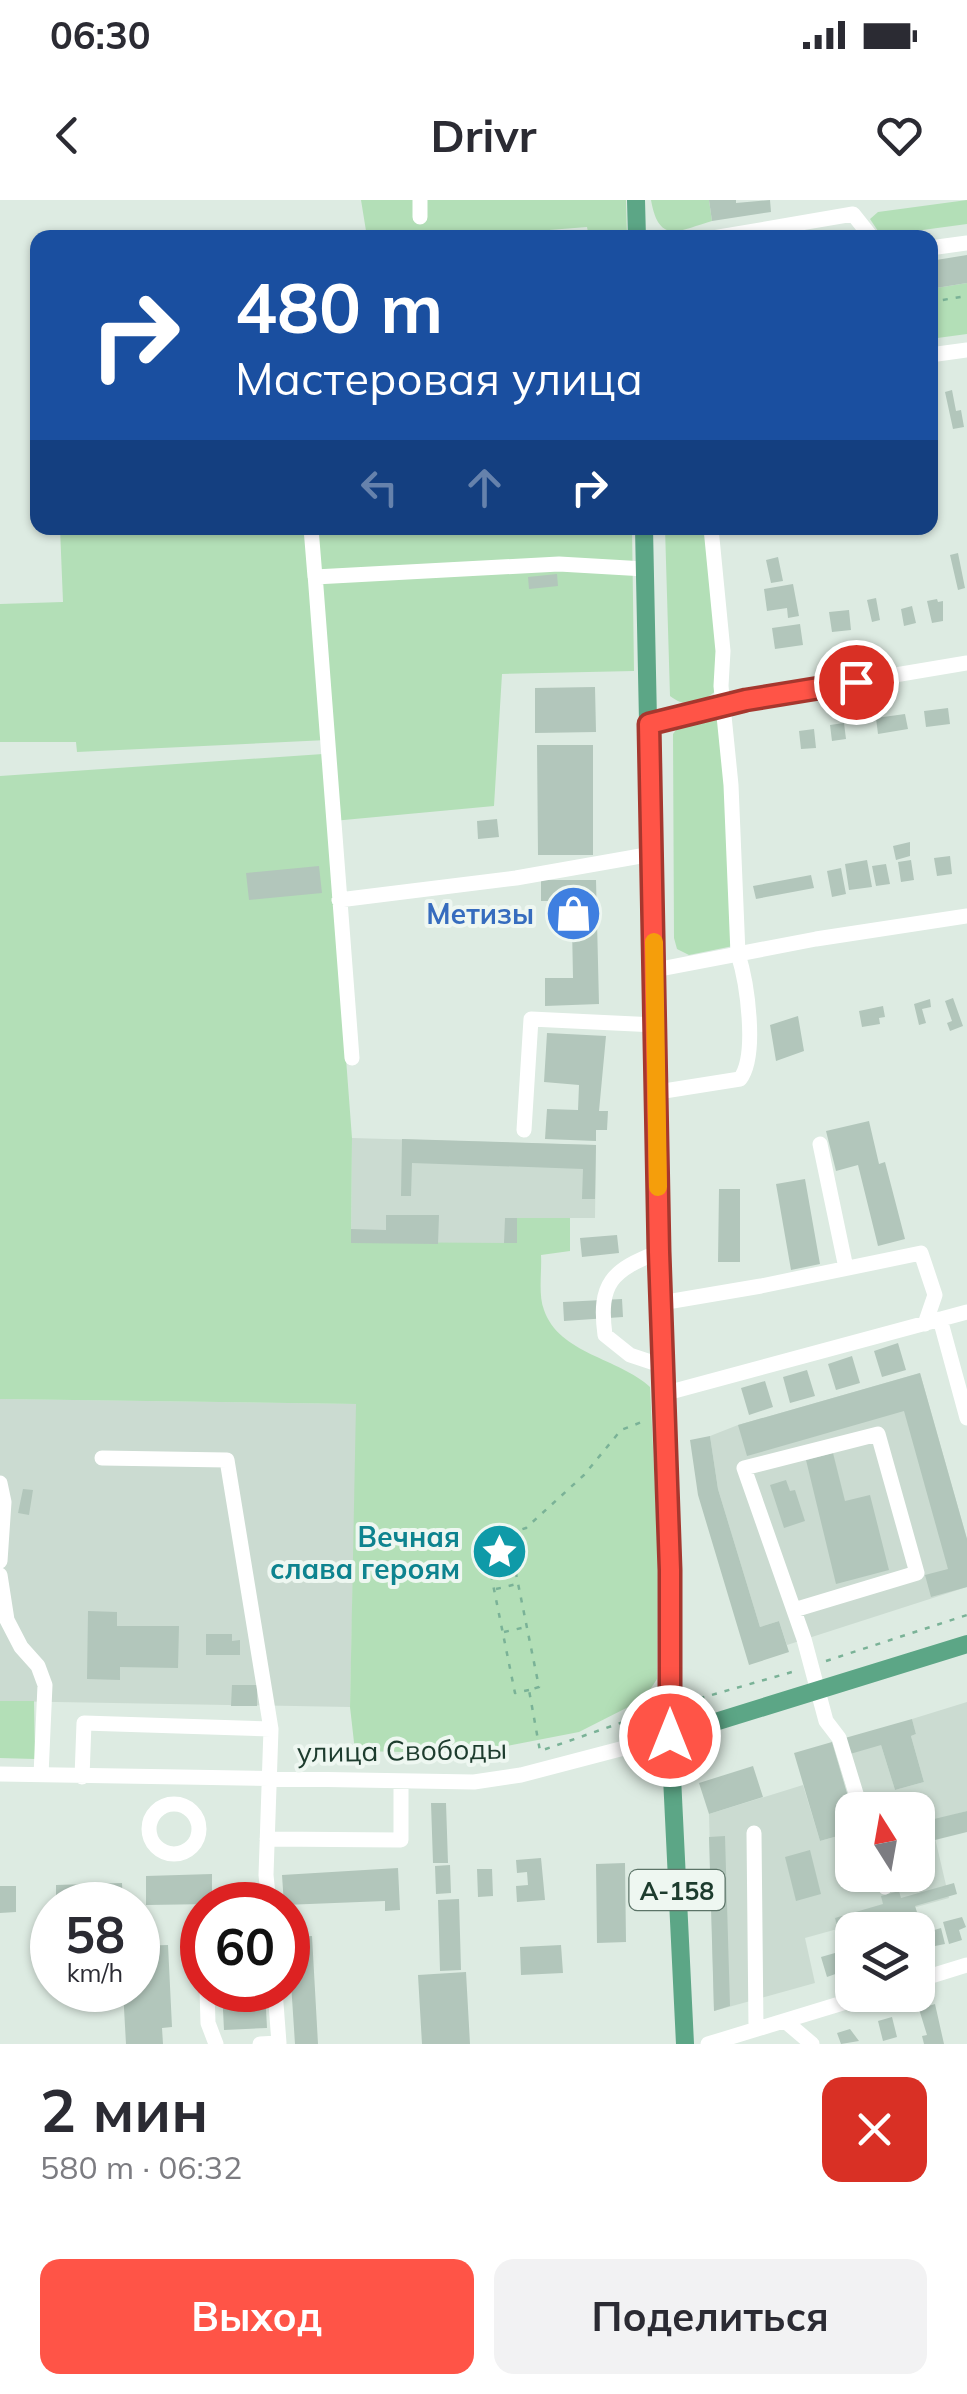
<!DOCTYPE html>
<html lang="ru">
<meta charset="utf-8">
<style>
:root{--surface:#fff;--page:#f2f2f3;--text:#2b2b33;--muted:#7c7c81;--accent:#ff5447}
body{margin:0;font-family:Mulish,sans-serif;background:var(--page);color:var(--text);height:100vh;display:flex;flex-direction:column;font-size:38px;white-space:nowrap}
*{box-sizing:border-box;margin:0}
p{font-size:32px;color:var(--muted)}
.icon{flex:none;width:55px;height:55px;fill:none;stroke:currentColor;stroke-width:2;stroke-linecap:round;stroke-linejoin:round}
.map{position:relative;height:1844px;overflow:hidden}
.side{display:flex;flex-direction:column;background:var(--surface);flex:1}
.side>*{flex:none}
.top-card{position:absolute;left:30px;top:30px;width:908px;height:305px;border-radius:20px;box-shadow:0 2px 8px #0004;background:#1a4fa0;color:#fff;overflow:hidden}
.needle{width:65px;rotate:349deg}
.fabs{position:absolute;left:835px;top:1592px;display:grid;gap:20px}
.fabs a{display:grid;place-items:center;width:100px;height:100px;border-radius:20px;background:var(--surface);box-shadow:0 2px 8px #0004;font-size:50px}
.speed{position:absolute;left:30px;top:1682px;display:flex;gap:20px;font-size:50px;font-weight:700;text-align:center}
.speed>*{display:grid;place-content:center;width:130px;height:130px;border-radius:50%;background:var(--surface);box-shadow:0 2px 8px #0004;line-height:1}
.speed small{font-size:25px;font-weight:400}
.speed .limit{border:15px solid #d22;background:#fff;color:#111}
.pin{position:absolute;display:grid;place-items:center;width:85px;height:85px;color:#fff;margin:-42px;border:5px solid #fff;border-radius:50%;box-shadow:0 2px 10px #0007}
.me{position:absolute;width:110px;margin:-55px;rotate:0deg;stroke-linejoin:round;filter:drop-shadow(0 0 8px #0008)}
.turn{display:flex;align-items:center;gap:35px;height:210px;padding:0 40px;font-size:45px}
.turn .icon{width:130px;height:130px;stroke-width:2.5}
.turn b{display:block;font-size:70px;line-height:85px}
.lanes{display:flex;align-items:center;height:95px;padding:0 40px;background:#0003;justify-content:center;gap:50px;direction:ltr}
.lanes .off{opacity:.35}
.round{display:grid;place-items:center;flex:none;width:105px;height:105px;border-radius:20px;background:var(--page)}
.headline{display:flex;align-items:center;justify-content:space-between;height:170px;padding:0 40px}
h1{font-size:60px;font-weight:700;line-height:75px}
.action{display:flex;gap:20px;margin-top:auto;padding:20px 40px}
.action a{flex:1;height:115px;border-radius:20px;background:var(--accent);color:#fff;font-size:40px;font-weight:700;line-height:115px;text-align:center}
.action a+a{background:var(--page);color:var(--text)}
.status{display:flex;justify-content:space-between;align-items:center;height:70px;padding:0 50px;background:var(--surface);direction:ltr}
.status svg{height:28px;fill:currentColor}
header{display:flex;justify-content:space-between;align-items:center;height:130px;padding:0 40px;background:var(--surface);font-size:45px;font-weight:700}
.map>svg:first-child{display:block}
.built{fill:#cbdbd1}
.green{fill:#b3dfb7}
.building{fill:#b2c6bb}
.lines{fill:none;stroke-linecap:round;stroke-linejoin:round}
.path{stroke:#7ab297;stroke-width:2.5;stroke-dasharray:5 8;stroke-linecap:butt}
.minor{stroke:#fff;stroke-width:15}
.major{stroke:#5ca686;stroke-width:18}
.route-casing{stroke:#a6372e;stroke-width:25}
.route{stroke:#ff5447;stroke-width:18}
.slow{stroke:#f59e0b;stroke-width:18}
.labels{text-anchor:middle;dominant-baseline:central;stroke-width:8;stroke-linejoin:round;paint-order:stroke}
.shield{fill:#eef7f1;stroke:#5c7468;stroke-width:2.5}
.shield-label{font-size:25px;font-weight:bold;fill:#1d3c2e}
.shop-label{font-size:28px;font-weight:bold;fill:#366cbe;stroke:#eef7f1;text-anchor:end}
.culture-label{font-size:28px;font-weight:bold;fill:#0d838f;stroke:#eef7f1;text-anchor:end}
.street-label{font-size:28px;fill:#1d3c2e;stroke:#eef7f1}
</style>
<div class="status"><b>06:30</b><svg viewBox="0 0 49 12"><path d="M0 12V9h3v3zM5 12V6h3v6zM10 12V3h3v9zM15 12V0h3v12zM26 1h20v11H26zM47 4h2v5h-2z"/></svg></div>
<header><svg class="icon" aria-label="back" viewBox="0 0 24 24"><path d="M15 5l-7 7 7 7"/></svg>Drivr<svg class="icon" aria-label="heart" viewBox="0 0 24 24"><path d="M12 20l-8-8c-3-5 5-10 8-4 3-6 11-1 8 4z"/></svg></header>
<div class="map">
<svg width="967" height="1844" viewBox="0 0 967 1844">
<rect width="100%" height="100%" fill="#ddebe2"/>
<path class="built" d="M352 938 596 945 595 1018H518L517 1043H351Z
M920 1173 967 1339V1387L787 1445 779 1421 760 1427 718 1289 710 1236 738 1225Z
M0 1199 357 1204 350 1507 0 1501Z
M967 1502V1611L931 1621 949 1698 805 1738 815 1783 714 1811 709 1614 803 1585 820 1641 852 1632V1675H918V1610H853L832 1542 845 1538 881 1545 895 1590 924 1582 911 1536 916 1534 912 1519Z"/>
<path class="green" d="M361 0H626L627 37H589L587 27 463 37H367Z
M651 0H709L712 21C680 30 659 46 651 0Z
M967 0V24L893 34 878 31 870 19 878 12Z
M967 83V134L930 139V89Z
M60 328H632L634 471 502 474 494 606 333 621 327 540 77 552 76 542H0V404L63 402Z
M665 328H711L721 486C706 501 689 511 670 496Z
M724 506 738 745 689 755 677 749 674 738 673 534 680 525Z
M323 554 352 938 351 1042 516 1043 517 1018H570V1051L541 1055C542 1071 538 1095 544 1110 559 1154 619 1158 650 1187L658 1349 657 1479 644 1499 579 1532 492 1549 453 1553 355 1551 350 1507 356 1204 0 1199V576Z
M0 1501H34L35 1559 0 1558Z"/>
<path class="building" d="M709 0H736V3L770 0 771 12 712 21Z
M850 30 851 38H817V35Z
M967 55V83L930 89V61Z
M952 190 956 211 961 210 964 227 953 229 945 192Z
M958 353 965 388 958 390 950 355Z
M778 357 783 381 771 383 766 360Z
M557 374 558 386 529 389 528 377Z
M793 384 799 416 788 418 787 408 767 411 764 389Z
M876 398 880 420 872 422 867 400Z
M937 399 938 402 943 401V421L932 423 927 401Z
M912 406 916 423 904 426 901 409Z
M849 410 851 430 832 432 829 412Z
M800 424 803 445 775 449 772 428Z
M595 487 596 532 535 533V488Z
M948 508 950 524 926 527 924 511Z
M905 514 908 529 878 534 876 518Z
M844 523 846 539 832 541 830 525Z
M814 529 816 548 801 549 799 531Z
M537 545H593V655H538Z
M497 619 499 637 478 639 477 621Z
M910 642V656L896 660 893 646Z
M950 656 952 674 937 676 934 658Z
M867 660 872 687 849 690 845 664Z
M911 660 914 680 901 682 898 662Z
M886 664 890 684 876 686 872 666Z
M319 666 322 693 249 700 246 673Z
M841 668 846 694 832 697 827 671Z
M811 675 814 688 756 699 753 686Z
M541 680H596L599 804 545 806V778H573L572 726H549V701H541Z
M953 798 963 826 950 831 947 823 952 821 945 801Z
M930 799 931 807 922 809 926 823 919 825 914 804Z
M883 806 885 817 879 818 880 824 862 827 859 811Z
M798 816 804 851 776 861 770 825Z
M547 833 606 836 599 911H608L607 930H596V941L545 939 547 909 578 910 579 885 544 882Z
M869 921 879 964 885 962 905 1039 878 1046 858 965 836 971 826 931Z
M402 939 596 945 595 999H582L583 969 412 963 411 996H401Z
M805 979 820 1064 791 1070 776 984Z
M719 989H740V1062H718Z
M386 1015H439L438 1044 351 1043V1029L386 1030Z
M505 1018H517V1043H504Z
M617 1035 619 1053 582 1057 580 1038Z
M622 1099 623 1117 564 1121 563 1102Z
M898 1143 906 1170 882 1177 874 1151Z
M852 1156 860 1183 836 1190 828 1164Z
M807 1170 815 1196 790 1203 783 1177Z
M920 1173 967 1339V1387L931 1397 925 1375 948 1369 904 1211 747 1256 738 1225Z
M765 1181 773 1207 749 1215 741 1188Z
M710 1236 718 1289 760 1427 779 1421 789 1452 749 1465 698 1295 690 1240Z
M833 1253 845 1301 870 1295 889 1370 836 1384 806 1260Z
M786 1280 790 1291 795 1290 805 1321 784 1328 770 1285Z
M23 1289 33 1290 29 1315 18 1313Z
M88 1411 117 1412V1426H179L178 1468 120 1467V1480L87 1479Z
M206 1434H232V1441L240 1440V1455H206Z
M232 1485H257V1506H231Z
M912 1519 916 1534 911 1536 924 1582 895 1590 881 1545 850 1554 845 1538Z
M832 1542 852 1610V1632L820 1641 794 1553Z
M753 1566 763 1597 709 1614 699 1583Z
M431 1603H446L448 1663H433Z
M967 1611V1632L935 1640 930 1620Z
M725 1636 730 1806 714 1811 709 1637Z
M810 1650 821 1694 796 1701 785 1657Z
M541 1658 545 1700 517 1702 516 1686 528 1685 527 1672 517 1673 516 1660Z
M625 1663 626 1742 597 1743 596 1664Z
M450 1665 451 1693 436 1694 435 1666Z
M398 1668 400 1710 385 1711V1701L284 1705 282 1675Z
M477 1669H492L493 1696 478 1697Z
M212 1674V1704L146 1705V1676Z
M122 1683 123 1705H56V1685Z
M954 1683 957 1694 915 1706 917 1712 839 1734 835 1718 883 1704 881 1696 899 1691 901 1698Z
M0 1686H16V1712L0 1713Z
M459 1699 461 1770 440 1771 438 1700Z
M962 1717 966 1727 959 1730 962 1740 949 1744 943 1722Z
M917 1718 922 1739 918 1741V1730H901L899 1722Z
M941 1728 945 1744 935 1746 931 1731Z
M312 1736 318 1844H295L288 1737Z
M168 1745 172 1827 162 1828 163 1844H126L123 1790H138V1746Z
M561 1745 563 1773 521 1775 520 1747Z
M835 1753 841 1772 827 1777 821 1757Z
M466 1772 470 1844H422L418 1775Z
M222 1790H265L267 1828 224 1830Z
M935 1804 944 1844H924L922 1836 927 1835 919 1809Z
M892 1817 897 1837 883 1841 878 1821Z
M850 1829 859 1841 841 1844 837 1833Z"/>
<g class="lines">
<path class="path" d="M930 102 967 96
M510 1333 526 1328 584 1275 621 1230 647 1220
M496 1389 517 1384
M504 1432 526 1427
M826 1461 967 1415
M529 1490 515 1493 484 1340 508 1334 539 1487 529 1490 540 1551 655 1511
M687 1502 799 1470"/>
<path class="minor" d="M420 0V17
M713 38 853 14 872 38
M930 48 967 43
M930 155 967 150
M311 328 315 377 559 364 645 369
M315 374 352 858
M649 524 746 500 967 463
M339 700 516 678 652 654
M655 770 816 739 967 716
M658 892 740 879C758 855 747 782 738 754L731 585 721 486 723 451 711 328
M524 930 531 819 656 825
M820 944 846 1068
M659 1052C612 1070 598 1083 605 1135L630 1155 663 1166
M661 1103 761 1086 921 1053 935 1095 925 1124
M940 1119 967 1218
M663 1194 967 1112
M102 1258 227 1260 271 1529
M0 1283 4 1302 0 1361
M0 1375 7 1420 21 1447 38 1466 45 1485 41 1575
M794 1410 917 1373 878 1234 744 1268 804 1439 826 1521 839 1538 861 1610
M0 1574 474 1582 521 1575 670 1536
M82 1577 84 1523 271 1529 266 1675 269 1705
M149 1629a25 25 0 1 1 50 0a25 25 0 1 1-50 0Z
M754 1633 756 1829
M267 1639 401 1640V1581
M882 1675 885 1687
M918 1780 967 1765
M207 1790 208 1823 216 1844
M785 1821 812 1844
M260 1844 279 1843 275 1790
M708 1844 869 1795"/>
<path class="major" d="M636 0 637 38
M644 328 659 1052 670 1370V1536L685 1844
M670 1536 967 1444"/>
</g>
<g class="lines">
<defs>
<path id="route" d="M670 1536V1370L659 1052 649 524 746 500 856 482"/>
</defs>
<use href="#route" class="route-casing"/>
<use href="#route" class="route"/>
<path class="slow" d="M654 742 658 987"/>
</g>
<defs>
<symbol id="shop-disc" viewBox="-11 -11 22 22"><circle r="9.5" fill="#3f7fe0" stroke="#eef7f1"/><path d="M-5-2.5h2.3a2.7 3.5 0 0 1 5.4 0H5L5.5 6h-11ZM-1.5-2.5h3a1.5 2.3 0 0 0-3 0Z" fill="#fff"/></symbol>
<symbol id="sight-disc" viewBox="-11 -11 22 22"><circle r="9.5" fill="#0f9aa8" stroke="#eef7f1"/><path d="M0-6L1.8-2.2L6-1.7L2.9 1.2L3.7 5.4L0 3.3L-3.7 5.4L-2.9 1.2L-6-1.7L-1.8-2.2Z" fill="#fff"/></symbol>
</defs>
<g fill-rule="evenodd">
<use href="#shop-disc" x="542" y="682" width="63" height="63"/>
<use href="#sight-disc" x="468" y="1320" width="63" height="63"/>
</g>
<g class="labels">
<rect class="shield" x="629.5" y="1670" width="95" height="40" rx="8"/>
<g class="shield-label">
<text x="677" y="1690">А-158</text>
</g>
<g class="shop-label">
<text x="534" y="713">Метизы</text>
</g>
<g class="culture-label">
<text x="460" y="1336">Вечная<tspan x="460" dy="32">слава героям</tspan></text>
</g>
<g class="street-label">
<text transform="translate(402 1550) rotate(-1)">улица Свободы</text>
</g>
</g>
</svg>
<div class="fabs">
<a><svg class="needle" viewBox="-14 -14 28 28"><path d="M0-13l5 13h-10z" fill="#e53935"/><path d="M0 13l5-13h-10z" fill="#7c7c81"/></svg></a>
<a><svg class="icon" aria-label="layers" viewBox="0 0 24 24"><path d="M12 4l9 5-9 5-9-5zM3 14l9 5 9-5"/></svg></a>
</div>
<div class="speed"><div>58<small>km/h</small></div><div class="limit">60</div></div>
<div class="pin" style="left:856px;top:482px;background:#d93025"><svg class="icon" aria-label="arrive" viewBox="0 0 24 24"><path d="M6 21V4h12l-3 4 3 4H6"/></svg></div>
<svg class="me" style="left:670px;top:1536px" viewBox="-20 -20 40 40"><circle r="17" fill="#ff5447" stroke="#fff" stroke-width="3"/><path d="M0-11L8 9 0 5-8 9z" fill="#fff"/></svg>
<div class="top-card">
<div class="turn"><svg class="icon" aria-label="right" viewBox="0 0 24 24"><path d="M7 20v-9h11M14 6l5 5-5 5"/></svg><div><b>480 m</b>Мастеровая улица</div></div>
<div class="lanes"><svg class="icon off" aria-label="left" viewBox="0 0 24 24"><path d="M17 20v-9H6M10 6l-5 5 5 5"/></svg><svg class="icon off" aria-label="ahead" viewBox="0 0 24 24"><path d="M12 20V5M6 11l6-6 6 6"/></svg><svg class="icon" aria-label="right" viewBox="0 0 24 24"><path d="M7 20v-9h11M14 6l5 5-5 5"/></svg></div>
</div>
</div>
<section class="side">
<div class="headline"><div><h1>2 мин</h1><p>580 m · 06:32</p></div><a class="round" style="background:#d93025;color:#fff"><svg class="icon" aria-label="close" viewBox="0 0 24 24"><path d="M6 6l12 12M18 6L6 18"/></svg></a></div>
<div class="action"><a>Выход</a><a>Поделиться</a></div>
</section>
